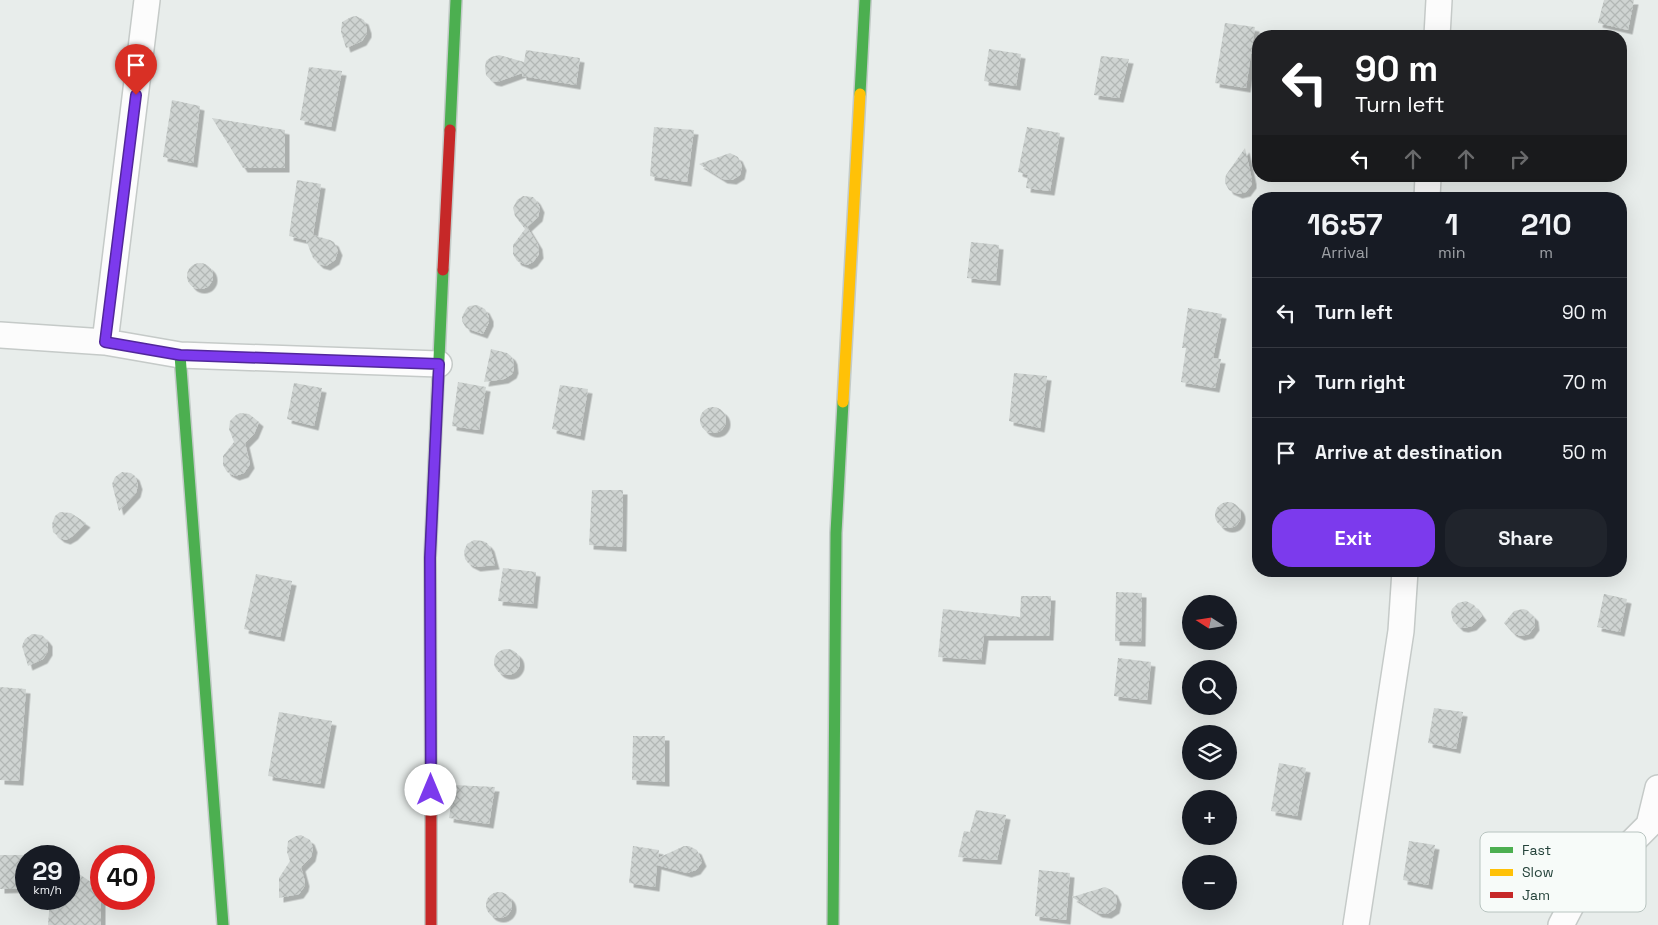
<!DOCTYPE html>
<meta charset="utf-8">
<style>
:root{--surface:#171b24;--page:#20242c;--text:#f1f3f6;--muted:#9ea1a6;--line:#363941;--accent:#7c3aed}
body{margin:0;font-family:"Space Grotesk",sans-serif;background:var(--page);color:var(--text);height:100vh;display:flex;flex-direction:column;font-size:19px;white-space:nowrap}
*{box-sizing:border-box;margin:0}
p{font-size:16px;color:var(--muted)}
.icon{flex:none;width:28px;height:28px;fill:none;stroke:currentColor;stroke-width:2;stroke-linecap:round;stroke-linejoin:round}
.map{position:relative;flex:1;overflow:hidden}
.drawer{position:absolute;left:1252px;top:192px;width:375px;height:385px;display:flex;flex-direction:column;background:var(--surface);border-radius:20px;box-shadow:0 5px 20px #0002}
.drawer>*{flex:none}
.guide{position:absolute;left:1252px;top:30px;width:375px;height:152px;border-radius:20px;box-shadow:0 5px 20px #0002;background:#202124;color:#fff;overflow:hidden}
.needle{width:32px;rotate:282deg}
.tools{position:absolute;left:1182px;top:595px;display:grid;gap:10px}
.tools a{display:grid;place-items:center;width:55px;height:55px;border-radius:50%;background:var(--surface);box-shadow:0 5px 20px #0002;font-size:25px}
.speed{position:absolute;left:15px;top:845px;display:flex;gap:10px;font-size:25px;font-weight:700;text-align:center}
.speed>*{display:grid;place-content:center;width:65px;height:65px;border-radius:50%;background:var(--surface);box-shadow:0 5px 20px #0002;line-height:1}
.speed small{font-size:12px;font-weight:400}
.speed .limit{border:8px solid #d22;background:#fff;color:#111}
.pin{position:absolute;display:grid;place-items:center;width:42px;height:42px;color:#fff;margin:-51px -21px;border-radius:50% 50% 50% 0;rotate:-45deg;box-shadow:0 0 5px #0007}
.pin .icon{rotate:45deg}
.me{position:absolute;width:55px;margin:-28px;rotate:0deg;stroke-linejoin:round;filter:drop-shadow(0 0 4px #0008)}
.turn{display:flex;align-items:center;gap:18px;height:105px;padding:0 20px;font-size:22px}
.turn .icon{width:65px;height:65px;stroke-width:2.5}
.turn b{display:block;font-size:35px;line-height:42px}
.lanes{display:flex;align-items:center;height:48px;padding:0 20px;background:#0003;justify-content:center;gap:25px;direction:ltr}
.lanes .off{opacity:.35}
.eta{display:flex;justify-content:space-evenly;align-items:center;height:85px;text-align:center}
.eta b{font-size:30px;font-weight:600;line-height:35px}
.button{display:flex;gap:10px;margin-top:auto;padding:10px 20px}
.button a{flex:1;height:58px;border-radius:20px;background:var(--accent);color:#fff;font-size:20px;font-weight:600;line-height:58px;text-align:center}
.button a+a{background:var(--page);color:var(--text)}
ul{padding:0;list-style:none}
li{display:flex;align-items:center;gap:15px;height:70px;padding:0 20px;border-top:1px solid var(--line)}
li div{flex:1}
li b{display:block;font-size:19px}
li em{font-style:normal}
.map>svg:first-child{display:block}
.building{fill:url(#building-cross-hatch);filter:url(#shadow)}
.lines{fill:none;stroke-linecap:round;stroke-linejoin:round}
.street-casing{stroke:#c5cac8;stroke-width:28}
.fast-casing{stroke:#c3cbc8;stroke-width:14}
.slow-casing{stroke:#c3cbc8;stroke-width:14}
.jam-casing{stroke:#c3cbc8;stroke-width:14}
.street{stroke:#fcfcfc;stroke-width:25}
.fast{stroke:#4caf50;stroke-width:11}
.slow{stroke:#ffc107;stroke-width:11}
.jam{stroke:#c62828;stroke-width:11}
.route-casing{stroke:#51269a;stroke-width:12}
.route{stroke:#7c3aed;stroke-width:9}
.key{fill:#f7fbf9;stroke:#b8c4c0;stroke-width:1}
.key-label{font-size:14px;fill:#24423a}
</style>
<div class="map">
<svg width="1658" height="925" viewBox="0 0 1658 925">
<defs>
<pattern id="building-cross-hatch" width="8" height="8" patternUnits="userSpaceOnUse" patternTransform="scale(1.25)"><rect width="8" height="8" fill="#cfd4d2"/><path d="M0 0l8 8M0 8l8-8" fill="none" stroke="#b2b7b5"/></pattern>
<filter id="shadow"><feDropShadow dx="4.5" dy="4.5" stdDeviation="0" flood-color="#0004"/></filter>
</defs>
<rect width="100%" height="100%" fill="#e8edeb"/>
<path class="building" d="M1604 0H1634L1628 30 1598 23Z
M356 16 364 20 367 29V33L362 41 346 48 341 32 342 22 351 17Z
M1225 23 1255 27 1246 88 1215 83Z
M989 49 1021 54 1016 86 984 81Z
M526 50 580 58 576 85 522 76V73L497 82 492 81 486 75 485 67 486 61 491 57 499 55 524 62Z
M1101 56 1129 59 1119 98 1094 95Z
M309 67 342 71 331 127 300 120Z
M172 100 200 106 193 163 163 157Z
M212 118 285 130V168H243Z
M654 127 694 130 687 182 650 176Z
M1027 127 1060 133 1050 191 1026 188 1028 175 1018 172Z
M1245 148 1252 180V184L1246 192 1238 194 1229 190 1225 183V179L1226 175Z
M730 153 738 157 742 166 740 175 732 180 723 179 699 164Z
M297 180 321 184 313 235 330 240 334 242 338 251 335 260 326 266 319 264 313 258 306 240 289 236Z
M523 196 533 197 536 200 540 208 538 217 527 227 538 245 539 254 533 262 527 265 517 261 513 254V245L525 229 515 216 513 208 517 200Z
M971 242 999 245 996 281 967 278Z
M187 276a13 13 0 1 1 26 0a13 13 0 1 1-26 0Z
M477 305 485 309 489 317V322L483 334 466 328 462 321V317L466 309 469 306Z
M1188 308 1222 314 1213 358 1221 359 1215 388 1181 382 1186 348H1182Z
M491 349 507 353 511 356 513 360 514 369 512 374 504 379 484 382Z
M1014 373 1047 376 1040 428 1009 421Z
M458 382 486 387 479 430 452 426Z
M294 383 322 388 314 426 287 419Z
M560 385 588 389 580 436 552 429Z
M700 420a13 13 0 1 1 26 0a13 13 0 1 1-26 0Z
M240 413 249 414 259 422 254 434 245 443 250 464 244 473 235 476 227 472 223 465V456L234 442 229 429 230 421 236 415Z
M122 472 131 473 135 476 138 485 136 493 119 511 112 484 115 477Z
M592 490H623L622 547 589 545Z
M1215 515a13 13 0 1 1 26 0a13 13 0 1 1-26 0Z
M60 512 71 513 86 523 73 536 66 540 60 538 53 532 52 524 55 516Z
M474 540 483 541 487 543 490 547 495 565 476 567 468 563 465 559 464 551 467 544Z
M503 568 536 572 533 604 498 601Z
M256 574 292 581 280 637 244 629Z
M1116 592 1142 593 1141 642 1115 641Z
M1604 594 1627 599 1620 632 1597 627Z
M1021 596H1051L1049 636H984L981 660 938 657 943 609 1020 617Z
M1466 601 1474 605 1482 616 1472 626 1464 628 1459 627 1453 621 1451 613 1452 609 1458 603Z
M1523 609 1527 610 1534 617 1535 626 1529 634 1520 636 1512 632 1504 623 1514 611Z
M32 634 42 635 45 638 48 642V651L43 659 28 666 22 646 25 639Z
M494 662a13 13 0 1 1 26 0a13 13 0 1 1-26 0Z
M1118 658 1151 662 1147 700 1114 696Z
M0 687 26 689 19 781 0 780Z
M1434 708 1463 712 1456 749 1428 743Z
M279 712 332 721 320 784 268 776Z
M633 736H665V782L632 780Z
M1279 763 1306 768 1297 816 1271 811Z
M454 785 495 787 489 824 449 818Z
M976 810 1006 815 997 860 958 857 964 831 970 832Z
M301 835 310 840 313 848 311 857 301 867 305 882 304 887 299 894 279 898V878L290 861 287 852 288 841 296 836Z
M1409 841 1435 845 1428 885 1403 880Z
M633 846 659 850 658 858 684 846H689L697 850 702 862 696 870 687 873 657 865 655 887 629 883Z
M0 855H48L53 856H26V888L0 889Z
M69 867 101 889V925H48L50 899H69Z
M1039 870 1070 873 1066 920 1035 916Z
M1105 887 1113 891 1117 900 1115 909 1107 914 1098 913 1072 897Z
M486 905a13 13 0 1 1 26 0a13 13 0 1 1-26 0Z"/>
<g class="lines">
<defs>
<path id="street" d="M1437 36 1439 0
M1427 199 1428 176
M0 335 105 342 180 355 439 364
M105 342 147 0
M1356 925 1401 631 1405 571
M1561 925 1574 900 1649 825 1658 788"/>
<path id="fast" d="M860 94 865 0
M450 130 456 0
M180 355 223 925
M431 808 430 558 443 270
M833 925 836 533 843 402"/>
<path id="slow" d="M843 402 860 94"/>
<path id="jam" d="M443 270 450 130
M431 808V925"/>
</defs>
<use href="#street" class="street-casing"/>
<use href="#fast" class="fast-casing"/>
<use href="#slow" class="slow-casing"/>
<use href="#jam" class="jam-casing"/>
<use href="#street" class="street"/>
<use href="#fast" class="fast"/>
<use href="#slow" class="slow"/>
<use href="#jam" class="jam"/>
</g>
<g class="lines">
<defs>
<path id="route" d="M136 95 105 342 180 355 439 364 430 558 431 790"/>
</defs>
<use href="#route" class="route-casing"/>
<use href="#route" class="route"/>
</g>
<rect x="1480" y="832" width="166" height="80" rx="8" class="key"/>
<rect x="1490" y="847" width="23" height="6" fill="#4caf50"/>
<rect x="1490" y="869" width="23" height="7" fill="#ffc107"/>
<rect x="1490" y="892" width="23" height="6" fill="#c62828"/>
<g class="key-label">
<text x="1522" y="855">Fast</text>
<text x="1522" y="877">Slow</text>
<text x="1522" y="900">Jam</text>
</g>
</svg>
<div class="tools">
<a><svg class="needle" viewBox="-14 -14 28 28"><path d="M0-13l5 13h-10z" fill="#e53935"/><path d="M0 13l5-13h-10z" fill="#9ea1a6"/></svg></a>
<a><svg class="icon" aria-label="search" viewBox="0 0 24 24"><circle cx="10" cy="10" r="6"/><path d="M15 15l6 6"/></svg></a>
<a><svg class="icon" aria-label="layers" viewBox="0 0 24 24"><path d="M12 4l9 5-9 5-9-5zM3 14l9 5 9-5"/></svg></a>
<a>+</a>
<a>−</a>
</div>
<div class="speed"><div>29<small>km/h</small></div><div class="limit">40</div></div>
<div class="pin" style="left:136px;top:95px;background:#d93025"><svg class="icon" aria-label="arrive" viewBox="0 0 24 24"><path d="M6 21V4h12l-3 4 3 4H6"/></svg></div>
<svg class="me" style="left:431px;top:790px" viewBox="-20 -20 40 40"><circle r="19" fill="#fff"/><path d="M0-13L10 11 0 6-10 11z" fill="#7c3aed"/></svg>
<div class="guide">
<div class="turn"><svg class="icon" aria-label="left" viewBox="0 0 24 24"><path d="M17 20v-9H6M10 6l-5 5 5 5"/></svg><div><b>90 m</b>Turn left</div></div>
<div class="lanes"><svg class="icon" aria-label="left" viewBox="0 0 24 24"><path d="M17 20v-9H6M10 6l-5 5 5 5"/></svg><svg class="icon off" aria-label="ahead" viewBox="0 0 24 24"><path d="M12 20V5M6 11l6-6 6 6"/></svg><svg class="icon off" aria-label="ahead" viewBox="0 0 24 24"><path d="M12 20V5M6 11l6-6 6 6"/></svg><svg class="icon off" aria-label="right" viewBox="0 0 24 24"><path d="M7 20v-9h11M14 6l5 5-5 5"/></svg></div>
</div>
<section class="drawer">
<div class="eta">
<div><b>16:57</b><p>Arrival</p></div>
<div><b>1</b><p>min</p></div>
<div><b>210</b><p>m</p></div>
</div>
<ul>
<li><svg class="icon" aria-label="left" viewBox="0 0 24 24"><path d="M17 20v-9H6M10 6l-5 5 5 5"/></svg><div><b>Turn left</b></div><em>90 m</em></li>
<li><svg class="icon" aria-label="right" viewBox="0 0 24 24"><path d="M7 20v-9h11M14 6l5 5-5 5"/></svg><div><b>Turn right</b></div><em>70 m</em></li>
<li><svg class="icon" aria-label="arrive" viewBox="0 0 24 24"><path d="M6 21V4h12l-3 4 3 4H6"/></svg><div><b>Arrive at destination</b></div><em>50 m</em></li>
</ul>
<div class="button"><a>Exit</a><a>Share</a></div>
</section>
</div>
